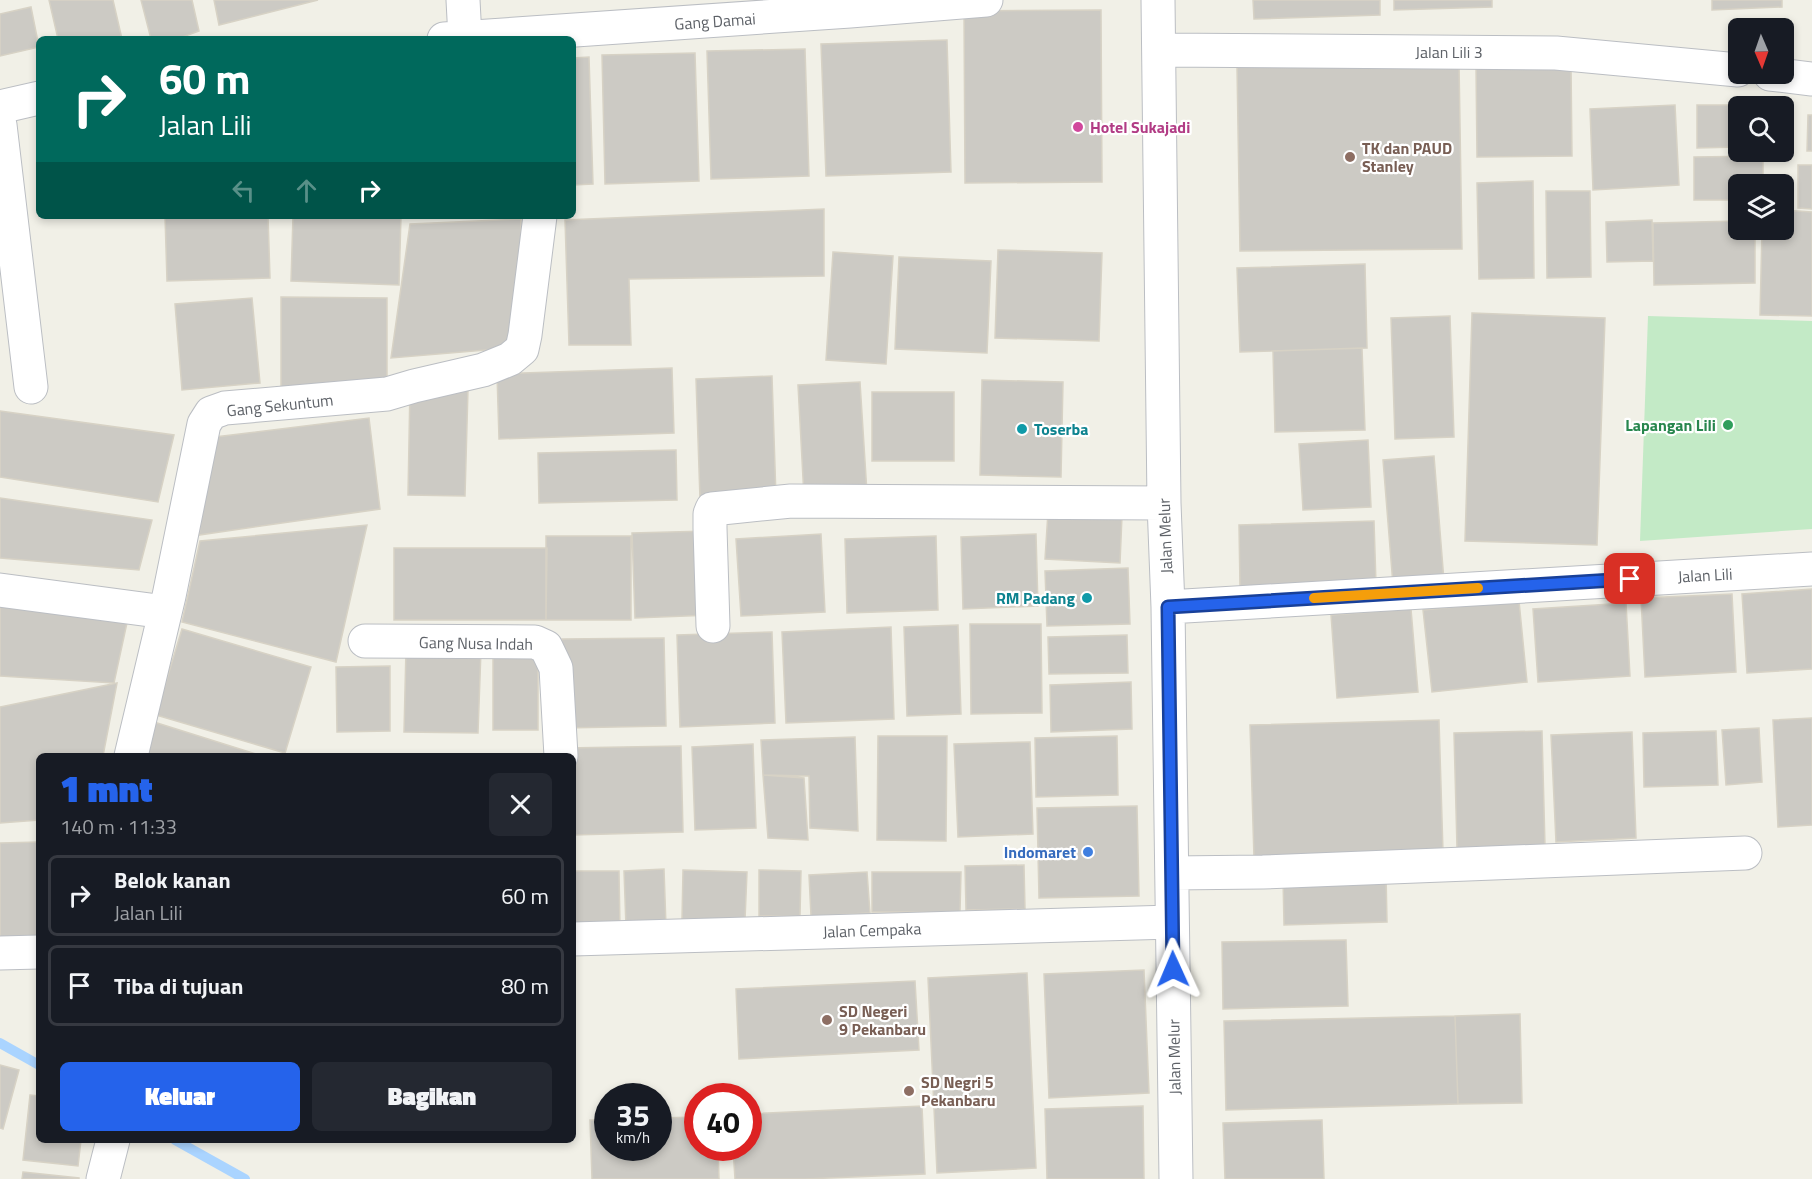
<!DOCTYPE html>
<html lang="id">
<meta charset="utf-8">
<style>
:root{--surface:#171b24;--page:#242831;--text:#f1f3f6;--muted:#9ea1a6;--line:#363941;--accent:#2563eb}
body{margin:0;font-family:"Titillium Web",sans-serif;background:var(--page);color:var(--text);height:100vh;display:flex;flex-direction:column;font-size:22px;white-space:nowrap}
*{box-sizing:border-box;margin:0}
p{font-size:20px;color:var(--muted)}
.icon{flex:none;width:33px;height:33px;fill:none;stroke:currentColor;stroke-width:2;stroke-linecap:round;stroke-linejoin:round}
.map{position:relative;flex:1;overflow:hidden}
.panel{position:absolute;left:36px;top:753px;width:540px;height:390px;display:flex;flex-direction:column;background:var(--surface);border-radius:9px;box-shadow:0 3px 9px #0003}
.panel>*{flex:none}
.hud{position:absolute;left:36px;top:36px;width:540px;height:183px;border-radius:9px;box-shadow:0 3px 9px #0003;background:#00695c;color:#fff;overflow:hidden}
.needle{width:39px;rotate:178deg}
.buttons{position:absolute;left:1728px;top:18px;display:grid;gap:12px}
.buttons a{display:grid;place-items:center;width:66px;height:66px;border-radius:9px;background:var(--surface);box-shadow:0 3px 9px #0003;font-size:30px}
.speed{position:absolute;left:594px;top:1083px;display:flex;gap:12px;font-size:30px;font-weight:700;text-align:center}
.speed>*{display:grid;place-content:center;width:78px;height:78px;border-radius:50%;background:var(--surface);box-shadow:0 3px 9px #0003;line-height:1}
.speed small{font-size:15px;font-weight:400}
.speed .limit{border:9px solid #d22;background:#fff;color:#111}
.pin{position:absolute;display:grid;place-items:center;width:51px;height:51px;color:#fff;margin:-26px;border-radius:12px;box-shadow:0 3px 9px #0006}
.me{position:absolute;width:66px;margin:-33px;rotate:359deg;stroke-linejoin:round;filter:drop-shadow(0 0 4px #0008)}
.turn{display:flex;align-items:center;gap:21px;height:126px;padding:0 24px;font-size:27px}
.turn .icon{width:78px;height:78px;stroke-width:2.5}
.turn b{display:block;font-size:42px;line-height:51px}
.lanes{display:flex;align-items:center;height:57px;padding:0 24px;background:#0003;justify-content:center;gap:30px;direction:ltr}
.lanes .off{opacity:.35}
.round{display:grid;place-items:center;flex:none;width:63px;height:63px;border-radius:9px;background:var(--page)}
.head{display:flex;align-items:center;justify-content:space-between;height:102px;padding:0 24px}
h1{font-size:36px;font-weight:800;line-height:45px;color:var(--accent)}
.action{display:flex;gap:12px;margin-top:auto;padding:12px 24px}
.action a{flex:1;height:69px;border-radius:9px;background:var(--accent);color:#fff;font-size:24px;font-weight:800;line-height:69px;text-align:center}
.action a+a{background:var(--page);color:var(--text)}
ul{padding:0;list-style:none}
li{display:flex;align-items:center;gap:18px;height:81px;margin:0 12px 9px;padding:0 12px;border:3px solid var(--line);border-radius:9px}
li div{flex:1}
li b{display:block;font-size:22px}
li em{font-style:normal}
.map>svg:first-child{display:block}
.green{fill:#c3eac6}
.lines{fill:none;stroke-linecap:round;stroke-linejoin:round}
.stream{stroke:#aad4ff;stroke-width:10}
.building{fill:#cccac4;stroke:#d7d2c5;stroke-width:1.5}
.minor-casing{stroke:#bbbec3;stroke-width:35}
.minor{stroke:#fff;stroke-width:33}
.route-casing{stroke:#184099;stroke-width:15}
.route{stroke:#2563eb;stroke-width:10}
.slow{stroke:#f59e0b;stroke-width:10}
.hotel-dot{fill:#d1479c;stroke:#fff;stroke-width:2}
.education-dot{fill:#8d6e63;stroke:#fff;stroke-width:2}
.leisure-dot{fill:#2e9e5b;stroke:#fff;stroke-width:2}
.culture-dot{fill:#0f9aa8;stroke:#fff;stroke-width:2}
.shop-dot{fill:#3f7fe0;stroke:#fff;stroke-width:2}
.labels{text-anchor:middle;dominant-baseline:central;stroke-width:4.5;stroke-linejoin:round;paint-order:stroke}
.street-label{font-size:16px;fill:#5e6268;stroke:#fff}
.hotel-label{font-size:16px;font-weight:bold;fill:#b23c85;stroke:#fff;text-anchor:start}
.education-label{font-size:16px;font-weight:bold;fill:#785e54;stroke:#fff;text-anchor:start}
.leisure-label{font-size:16px;font-weight:bold;fill:#27864d;stroke:#fff;text-anchor:end}
.culture-label{font-size:16px;font-weight:bold;fill:#0d838f;stroke:#fff;text-anchor:start}
.shop-label{font-size:16px;font-weight:bold;fill:#366cbe;stroke:#fff;text-anchor:end}
</style>
<div class="map">
<svg width="1812" height="1179" viewBox="0 0 1812 1179">
<rect width="100%" height="100%" fill="#f1f0e7"/>
<path class="green" d="M1648 316 1812 321V529L1640 541Z"/>
<g class="lines">
<path class="stream" d="M0 1043 39 1065
M175 1140 245 1179"/>
</g>
<path class="building" d="M49 0H113L122 39H58Z
M141 0H192L199 31 177 39H151Z
M214 0H318L219 25Z
M1253 0H1380V15L1254 19Z
M1394 0H1492V7L1394 10Z
M1712 0H1782V7L1712 10Z
M31 7 39 47 0 56V14Z
M1101 10 1102 182 965 183 964 11Z
M947 40 951 172 826 176 821 44Z
M805 49 809 176 711 179 707 51Z
M695 53 699 181 605 184 602 55Z
M589 57 593 184 573 185V58Z
M1459 63 1462 249 1240 251 1237 66Z
M1571 64 1572 156 1477 157 1476 65Z
M1675 105 1679 185 1593 190 1590 109Z
M1697 105H1762V106H1738V147L1697 148Z
M1808 115H1812V151H1807Z
M1763 156V184H1738V200H1694V157Z
M1798 165H1812V209L1798 208Z
M1533 181 1534 278 1479 279 1477 183Z
M1546 191H1590L1591 277 1547 278Z
M824 209V276L629 279 631 345H569L565 220Z
M1784 210 1812 212V316L1760 315 1762 230H1784Z
M165 216H268L270 278 167 281Z
M293 216H401L399 285 291 281Z
M521 219V347L391 358 410 224Z
M1652 220 1653 261 1607 262 1606 222Z
M1738 221V230H1755V283L1654 285 1653 223Z
M998 250 1102 253 1099 341 995 338Z
M833 252 893 256 886 364 826 360Z
M899 257 991 261 987 353 895 349Z
M1365 264 1367 348 1240 352 1237 268Z
M281 297 387 298V388L281 387Z
M252 298 260 383 182 390 175 304Z
M1472 313 1605 318 1597 545 1465 541Z
M1450 316 1454 437 1395 439 1391 318Z
M1362 348 1365 430 1275 432 1273 351Z
M672 368 674 433 499 439 497 374Z
M772 376 776 497 700 499 696 379Z
M982 380 1063 382 1061 477 980 475Z
M860 382 867 493 804 497 798 385Z
M410 387 468 389 465 496 408 495Z
M872 392H954V461H872Z
M0 411 174 435 158 502 0 477Z
M369 418 380 509 199 535 215 437Z
M1368 440 1371 507 1303 510 1299 444Z
M676 450 677 500 539 503 538 453Z
M1434 456 1444 581 1393 585 1383 460Z
M0 498 152 520 139 570 0 558Z
M1048 512 1122 516 1120 563 1045 559Z
M1374 521 1376 584 1240 588 1239 525Z
M367 525 336 662 182 622 200 541Z
M708 531 711 615 635 618 632 533Z
M821 534 825 612 741 616 736 539Z
M1036 534 1038 606 963 609 961 537Z
M546 536H631V620H546Z
M936 536 938 610 847 613 845 539Z
M394 548H547L546 620H394Z
M1128 568 1130 624 1047 626 1045 571Z
M1812 589V669L1747 673 1742 594Z
M1732 594 1736 672 1645 677 1641 598Z
M0 600 130 609 114 683 0 676Z
M1519 601 1527 682 1432 692 1423 610Z
M1626 603 1630 676 1538 682 1533 609Z
M1411 609 1418 692 1337 698 1331 615Z
M970 624H1041L1042 713 971 714Z
M958 625 961 714 907 716 904 627Z
M891 627 894 719 786 723 782 632Z
M182 629 311 667 285 753 156 715Z
M772 632 775 723 680 727 677 635Z
M1127 635 1128 673 1049 674 1048 637Z
M664 638 666 726 564 728 562 639Z
M538 646V730H493V647Z
M406 649 481 650 478 733 404 732Z
M390 666V731L337 732 336 667Z
M1131 682 1132 729 1051 732 1050 685Z
M117 683 103 756H39V820L0 823V707Z
M1812 718V825L1778 827 1773 720Z
M1439 720 1443 852 1254 858 1250 725Z
M154 722 256 754 255 756H144Z
M1759 728 1762 782 1726 785 1722 730Z
M1542 731 1545 846 1457 848 1454 733Z
M1716 731 1718 785 1644 787 1643 733Z
M1632 732 1636 838 1556 842 1551 735Z
M878 736H947L946 841 877 840Z
M1117 736 1118 795 1036 797 1035 738Z
M855 737 858 831 810 828 809 776 763 775 761 740Z
M1030 742 1033 834 958 837 954 744Z
M753 744 756 828 695 830 692 747Z
M681 746 683 832 573 835V756L566 748Z
M763 775 804 778 808 840 768 838Z
M1137 806 1139 896 1039 898 1037 808Z
M39 842V943L0 944V843Z
M1024 865 1025 909 966 910 965 866Z
M664 869 666 926 626 927 624 871Z
M683 870 747 872 745 920 682 919Z
M759 870 801 871 800 916H759Z
M573 871H619L620 929 573 930Z
M867 872 870 913 811 916 809 875Z
M872 872H961L960 912H872Z
M1386 874 1387 922 1284 925 1283 878Z
M1346 940 1348 1006 1223 1009 1222 942Z
M1144 970 1149 1093 1049 1098 1044 974Z
M1027 973 1036 1168 937 1173 928 978Z
M915 981 919 1050 739 1059 736 989Z
M1520 1014 1522 1103 1458 1104 1455 1016Z
M1455 1016 1458 1104 1226 1110 1224 1021Z
M0 1065 19 1070 3 1129 0 1128Z
M30 1095 39 1096V1140H81L78 1166 23 1160Z
M922 1106 925 1174 805 1179H735L733 1148H748V1114Z
M1143 1106 1144 1179H1047L1045 1109Z
M698 1117V1148H718L719 1179H592L590 1120H608V1148H658V1118Z
M1322 1120 1324 1179H1225L1223 1123Z
M23 1172 79 1178V1179H22Z"/>
<g class="lines">
<defs>
<path id="minor" d="M463 0 465 38
M1158 0 1164 503 1168 607 1176 1179
M444 39 850 11 986 0
M1159 50 1556 53 1738 70
M1770 74 1812 79
M0 107 39 98
M0 125 31 387
M0 590 165 612
M1168 607 1812 569
M713 626 710 528V514L712 509 791 501 1164 503
M365 641 535 642 546 647 556 668 561 756
M131 756 169 596 204 424 211 413 225 408 387 394 414 386 483 370 510 359 522 349 525 335 540 216
M1172 873 1263 872 1745 853
M573 939 1172 922
M0 953 39 952
M103 1179 113 1140"/>
</defs>
<use href="#minor" class="minor-casing"/>
<use href="#minor" class="minor"/>
</g>
<g class="lines">
<defs>
<path id="route" d="M1173 969 1168 607 1630 579"/>
</defs>
<use href="#route" class="route-casing"/>
<use href="#route" class="route"/>
<path class="slow" d="M1314 598 1478 588"/>
</g>
<circle class="hotel-dot" cx="1078" cy="127" r="6"/>
<g class="education-dot">
<circle cx="1350" cy="157" r="6"/>
<circle cx="827" cy="1020" r="6"/>
<circle cx="909" cy="1091" r="6"/>
</g>
<circle class="leisure-dot" cx="1728" cy="425" r="6"/>
<g class="culture-dot">
<circle cx="1022" cy="429" r="6"/>
<circle cx="1087" cy="598" r="6"/>
</g>
<circle class="shop-dot" cx="1088" cy="852" r="6"/>
<g class="labels">
<g class="street-label">
<text transform="translate(715 21) rotate(-4)">Gang Damai</text>
<text x="1449" y="52">Jalan Lili 3</text>
<text transform="translate(280 405) rotate(-6)">Gang Sekuntum</text>
<text transform="translate(1165 536) rotate(-92)">Jalan Melur</text>
<text transform="translate(1705 575) rotate(-3)">Jalan Lili</text>
<text transform="translate(476 643) rotate(1)">Gang Nusa Indah</text>
<text transform="translate(872 930) rotate(-2)">Jalan Cempaka</text>
<text transform="translate(1174 1057) rotate(-91)">Jalan Melur</text>
</g>
<g class="hotel-label">
<text x="1090" y="127">Hotel Sukajadi</text>
</g>
<g class="education-label">
<text x="1362" y="148">TK dan PAUD<tspan x="1362" dy="18">Stanley</tspan></text>
<text x="839" y="1011">SD Negeri<tspan x="839" dy="18">9 Pekanbaru</tspan></text>
<text x="921" y="1082">SD Negri 5<tspan x="921" dy="18">Pekanbaru</tspan></text>
</g>
<g class="leisure-label">
<text x="1716" y="425">Lapangan Lili</text>
</g>
<g class="culture-label">
<text x="1034" y="429">Toserba</text>
<text x="1075" y="598" text-anchor="end">RM Padang</text>
</g>
<g class="shop-label">
<text x="1076" y="852">Indomaret</text>
</g>
</g>
</svg>
<div class="buttons">
<a><svg class="needle" viewBox="-14 -14 28 28"><path d="M0-13l5 13h-10z" fill="#e53935"/><path d="M0 13l5-13h-10z" fill="#9ea1a6"/></svg></a>
<a><svg class="icon" aria-label="search" viewBox="0 0 24 24"><circle cx="10" cy="10" r="6"/><path d="M15 15l6 6"/></svg></a>
<a><svg class="icon" aria-label="layers" viewBox="0 0 24 24"><path d="M12 4l9 5-9 5-9-5zM3 14l9 5 9-5"/></svg></a>
</div>
<div class="speed"><div>35<small>km/h</small></div><div class="limit">40</div></div>
<div class="pin" style="left:1630px;top:579px;background:#d93025"><svg class="icon" aria-label="arrive" viewBox="0 0 24 24"><path d="M6 21V4h12l-3 4 3 4H6"/></svg></div>
<svg class="me" style="left:1173px;top:969px" viewBox="-20 -20 40 40"><path d="M0-17L14 15 0 8-14 15z" fill="#2563eb" stroke="#fff" stroke-width="4"/></svg>
<div class="hud">
<div class="turn"><svg class="icon" aria-label="right" viewBox="0 0 24 24"><path d="M7 20v-9h11M14 6l5 5-5 5"/></svg><div><b>60 m</b>Jalan Lili</div></div>
<div class="lanes"><svg class="icon off" aria-label="left" viewBox="0 0 24 24"><path d="M17 20v-9H6M10 6l-5 5 5 5"/></svg><svg class="icon off" aria-label="ahead" viewBox="0 0 24 24"><path d="M12 20V5M6 11l6-6 6 6"/></svg><svg class="icon" aria-label="right" viewBox="0 0 24 24"><path d="M7 20v-9h11M14 6l5 5-5 5"/></svg></div>
</div>
<section class="panel">
<div class="head"><div><h1>1 mnt</h1><p>140 m · 11:33</p></div><a class="round"><svg class="icon" aria-label="close" viewBox="0 0 24 24"><path d="M6 6l12 12M18 6L6 18"/></svg></a></div>
<ul>
<li><svg class="icon" aria-label="right" viewBox="0 0 24 24"><path d="M7 20v-9h11M14 6l5 5-5 5"/></svg><div><b>Belok kanan</b><p>Jalan Lili</p></div><em>60 m</em></li>
<li><svg class="icon" aria-label="arrive" viewBox="0 0 24 24"><path d="M6 21V4h12l-3 4 3 4H6"/></svg><div><b>Tiba di tujuan</b></div><em>80 m</em></li>
</ul>
<div class="action"><a>Keluar</a><a>Bagikan</a></div>
</section>
</div>
